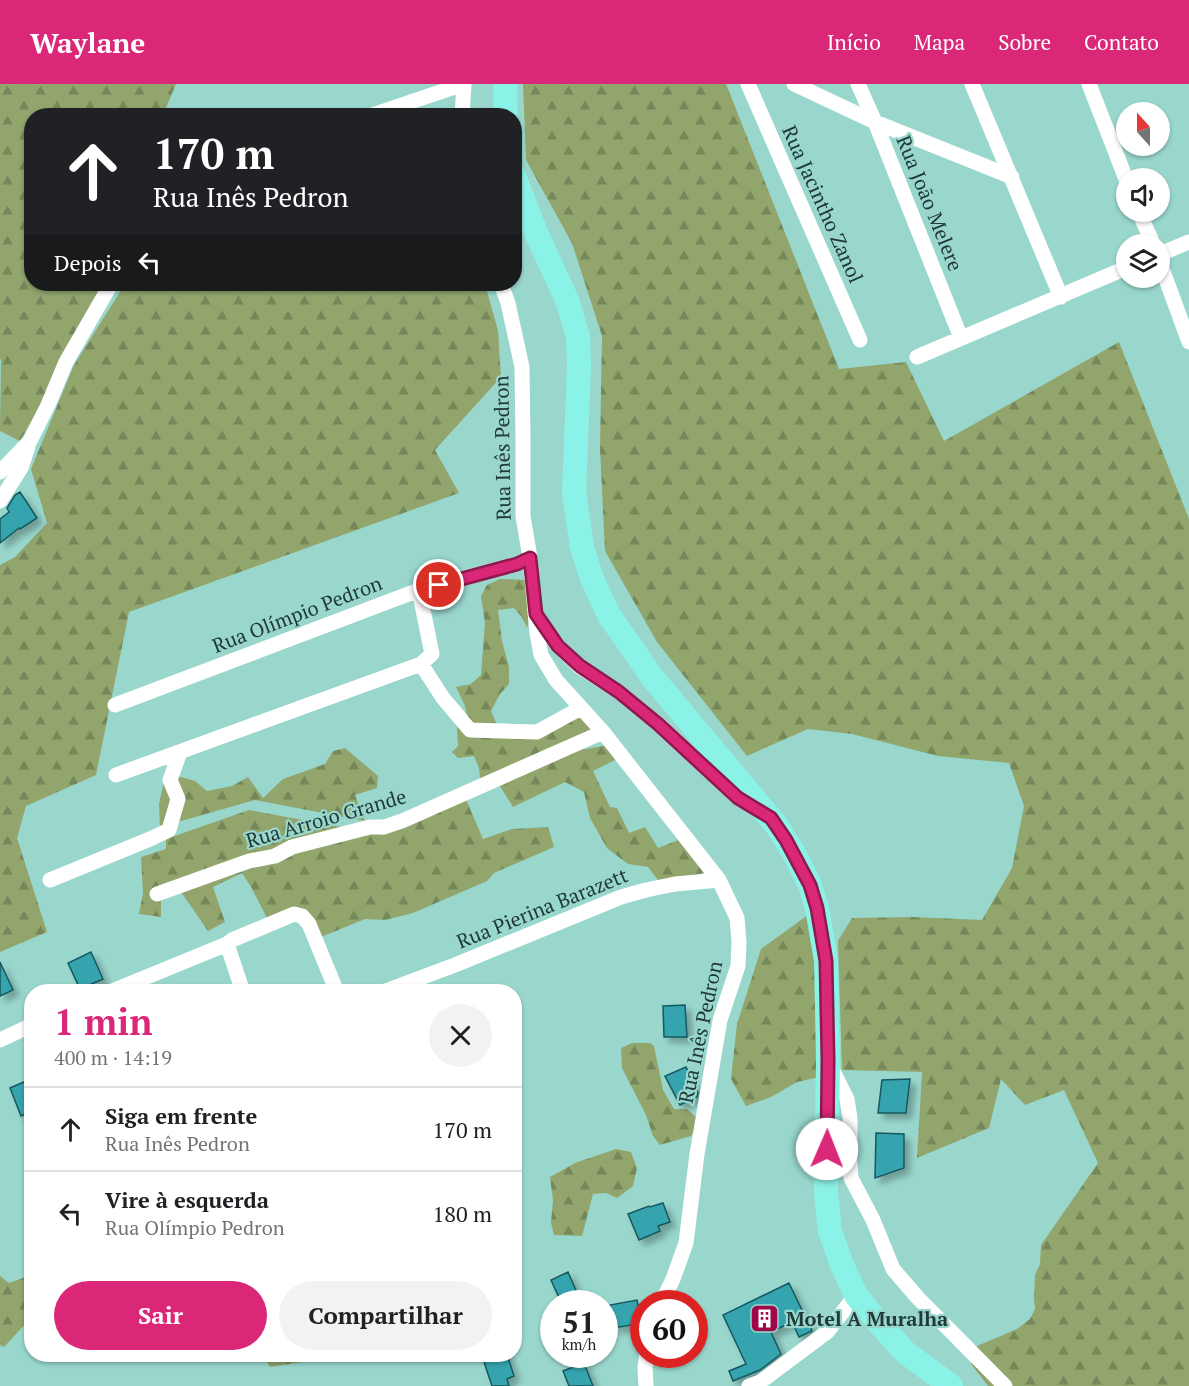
<!DOCTYPE html>
<html lang="pt">
<meta charset="utf-8">
<style>
:root{--surface:#fff;--page:#f2f2f2;--text:#202124;--muted:#757577;--line:#e0e0e0;--accent:#db2777}
body{margin:0;font-family:"PT Serif",serif;background:var(--page);color:var(--text);height:100vh;display:flex;flex-direction:column;font-size:22px;white-space:nowrap}
*{box-sizing:border-box;margin:0}
p{font-size:20px;color:var(--muted)}
.icon{flex:none;width:33px;height:33px;fill:none;stroke:currentColor;stroke-width:2;stroke-linecap:round;stroke-linejoin:round}
.map{position:relative;flex:1;overflow:hidden}
.sheet{position:absolute;left:24px;top:900px;width:498px;height:378px;display:flex;flex-direction:column;background:var(--surface);border-radius:24px;box-shadow:0 2px 4px #0004}
.sheet>*{flex:none}
.guide{position:absolute;left:24px;top:24px;width:498px;height:183px;border-radius:24px;box-shadow:0 2px 4px #0004;background:#202124;color:#fff;overflow:hidden}
.needle{width:39px;rotate:339deg}
.controls{position:absolute;left:1116px;top:18px;display:grid;gap:12px}
.controls a{display:grid;place-items:center;width:54px;height:54px;border-radius:50%;background:var(--surface);box-shadow:0 2px 4px #0004;font-size:30px}
.speed{position:absolute;left:540px;top:1206px;display:flex;gap:12px;font-size:30px;font-weight:700;text-align:center}
.speed>*{display:grid;place-content:center;width:78px;height:78px;border-radius:50%;background:var(--surface);box-shadow:0 2px 4px #0004;line-height:1}
.speed small{font-size:15px;font-weight:400}
.speed .limit{border:9px solid #d22;background:#fff;color:#111}
.pin{position:absolute;display:grid;place-items:center;width:51px;height:51px;color:#fff;margin:-26px;border:3px solid #fff;border-radius:50%;box-shadow:0 2px 6px #0007}
.me{position:absolute;width:66px;margin:-33px;rotate:1deg;stroke-linejoin:round;filter:drop-shadow(0 0 4px #0008)}
.turn{display:flex;align-items:center;gap:21px;height:126px;padding:0 30px;font-size:27px}
.turn .icon{width:78px;height:78px;stroke-width:2.5}
.turn b{display:block;font-size:42px;line-height:51px}
.then{display:flex;align-items:center;height:57px;padding:0 30px;background:#0003;gap:12px;font-size:22px}
.round{display:grid;place-items:center;flex:none;width:63px;height:63px;border-radius:32px;background:var(--page)}
.overview{display:flex;align-items:center;justify-content:space-between;height:102px;padding:0 30px}
h1{font-size:36px;font-weight:800;line-height:45px;color:var(--accent)}
.cta{display:flex;gap:12px;margin-top:auto;padding:12px 30px}
.cta a{flex:1;height:69px;border-radius:36px;background:var(--accent);color:#fff;font-size:24px;font-weight:800;line-height:69px;text-align:center}
.cta a+a{background:var(--page);color:var(--text)}
ul{padding:0;list-style:none}
li{display:flex;align-items:center;gap:18px;height:84px;padding:0 30px;border-top:2px solid var(--line)}
li div{flex:1}
li b{display:block;font-size:22px}
li em{font-style:normal}
header{display:flex;align-items:center;gap:36px;box-sizing:border-box;height:84px;padding:0 30px;background:var(--accent);color:#fff}
header strong{font-size:28px}
nav{display:flex;gap:33px;margin-inline-start:auto;font-size:21px}
.map>svg:first-child{display:block}
.forest{fill:url(#forest-firs)}
.building{fill:#36a4af;stroke:#15585e;stroke-width:1.5;filter:url(#shadow)}
.lines{fill:none;stroke-linecap:round;stroke-linejoin:round}
.street{stroke:#fff;stroke-width:15}
.primary{stroke:#8bf2e7;stroke-width:24}
.route-casing{stroke:#8e194d;stroke-width:15}
.route{stroke:#db2777;stroke-width:10}
.labels{text-anchor:middle;dominant-baseline:central;stroke-width:4.5;stroke-linejoin:round;paint-order:stroke}
.street-label{font-size:20px;fill:#213a37;stroke:#99d7cd}
.poi-label{font-size:20px;font-weight:bold;fill:#213a37;stroke:#99d7cd;text-anchor:start}
</style>
<header>
<strong>Waylane</strong>
<nav><a>Início</a><a>Mapa</a><a>Sobre</a><a>Contato</a></nav>
</header>
<div class="map">
<svg width="1189" height="1302" viewBox="0 0 1189 1302">
<defs>
<pattern id="forest-firs" width="22" height="20" patternUnits="userSpaceOnUse" patternTransform="scale(1.5)"><rect width="22" height="20" fill="#91a56d"/><path d="M5 1l3.5 6h-7zM16 11l3.5 6h-7z" fill="#76875a"/></pattern>
<filter id="shadow"><feDropShadow dx="5.5" dy="5.5" stdDeviation="3" flood-color="#0004"/></filter>
</defs>
<rect width="100%" height="100%" fill="#99d7cd"/>
<path class="forest" d="M0 0H176L163 31 32 32V200H103L42 318 20 357 0 347 1 276 0 274Z
M523 0H726L839 285 906 278 944 357 1119 258 1189 435V1302H988L971 1280 977 1262 1017 1245 1030 1235 1035 1225 1034 1214 1035 1191 1040 1180 1041 1161 1098 1079 1064 1006 1025 1021 1001 995 989 1044 917 1074 922 988 842 986 838 857 852 834 912 833 982 836 1012 784 1024 722 1009 679 938 672 852 650 808 645 747 672 657 558 605 467 600 364 602 252 572 159 526 76Z
M125 200H485L498 247 501 293 435 366 459 409 129 528 96 691 26 722 17 754 47 848 0 868V481L15 473 47 439 31 385 74 281Z
M500 495 530 496V533L527 544 522 533 514 524 498 526 502 557 509 583V600L500 610 491 627 501 650 582 630 597 644 484 698 480 694 479 684 474 672 458 674 452 668 458 662 457 642 469 641 465 622 456 603 471 600 481 591 485 539 481 512 487 501Z
M608 661 617 675 593 687 610 723 617 724 629 749 645 743 658 764 681 755 705 788 692 793 658 796 648 783 628 780 607 764 590 734 584 708 565 698 513 723 498 699 566 667 586 665Z
M345 664 378 692 377 704 355 711 365 737 255 716 160 743 159 720 164 698 177 692 195 697 207 707 232 702 248 693 263 714 283 695 325 680 333 667Z
M465 713 483 755 512 745 548 743 554 763 494 789 487 797 413 829 385 836 365 835 321 853 307 826 296 825 268 836 251 803 242 789 213 803 225 838 208 847 181 808 161 815V833L139 830 143 809 141 773 166 765V755L249 726 384 751Z
M812 828 820 993 797 998 771 1013 746 1022 731 995 737 940 761 865Z
M632 959H650L654 962 663 1006 674 1025H687L700 1037 691 1052 660 1061 653 1052 646 1031 622 984 621 964Z
M616 1065 631 1068 637 1084 633 1102 617 1114 606 1109 593 1110 582 1152 554 1151 551 1139 553 1116 550 1093 575 1079Z
M31 1191V1234L4 1263 0 1261V1192L9 1199Z
M263 1271H310L302 1278 270 1283Z"/>
<path class="building" d="M20 408 37 434 20 445 19 444 0 459V435L9 428 7 424 15 411Z
M91 868 103 895 80 905 68 879Z
M0 878 13 906 0 912Z
M685 921 687 953H664L663 922Z
M686 983 698 1009 697 1013 680 1021 665 992Z
M910 995 906 1029H878L882 996Z
M26 997 32 1010V1027L21 1032 10 1004Z
M876 1049 904 1050V1084L875 1094Z
M663 1119 670 1138 658 1142 660 1147 639 1156 628 1130 649 1122 650 1123Z
M568 1188 578 1211 561 1218 551 1196Z
M789 1199 812 1247 799 1253 792 1238 771 1248 781 1270 760 1286 733 1297 729 1287 746 1280 723 1231Z
M637 1216 638 1221H640L643 1239 614 1244 610 1221Z
M504 1270H507L514 1292 507 1295 509 1302H492L484 1278Z
M584 1279 593 1302H569L563 1287Z"/>
<g class="lines">
<path class="street" d="M748 0 860 256
M794 0 875 38 1012 93
M858 0 875 38 961 254
M972 0 1061 213
M1089 0 1126 95
M369 32 464 0
M462 32 464 0
M1139 128 1153 160
M1160 170 1189 158
M1160 179 1189 258
M501 200 508 219 522 283 523 355V432L530 474 537 549 541 571 556 596 603 648 719 796 737 834 739 858 738 882 720 936 697 1070 686 1159 673 1195 661 1220
M917 273 1126 184
M0 388 30 357 48 321 66 278 111 200
M0 417 21 384 28 363
M535 530 558 562 580 583 619 608 658 640 738 714 752 722
M421 580 443 614 470 646 537 648 581 624
M115 621 419 506 517 480 530 474
M116 691 421 580 432 570 419 506
M50 796 150 755 169 746 178 715 170 696 180 668
M157 810 249 777 275 772 292 763 370 743H384L402 737 603 648
M227 860 243 908
M110 908 227 860 232 856 294 830 302 832 309 840 337 908
M383 908 455 881 621 813 646 806 675 800 719 796
M0 956 32 941
M831 983 847 1015 850 1034V1078L851 1094 873 1136 893 1185 918 1214 1005 1302
M646 1302 645 1283 647 1270
M749 1302 760 1298 827 1248 856 1211"/>
<path class="primary" d="M505 0 506 32
M514 92 537 151 567 216 578 253 579 282 574 408 582 463 592 495 609 531 652 593 777 742 795 771 810 801 817 824 826 877 828 976 826 1109 830 1147 842 1181 856 1211 875 1235 905 1268 951 1302"/>
</g>
<g class="lines">
<defs>
<path id="route" d="M439 501 517 480 530 474 536 530 558 562 580 582 619 608 658 640 738 714 771 734 786 756 810 801 817 824 826 877 828 976 827 1065"/>
</defs>
<use href="#route" class="route-casing"/>
<use href="#route" class="route"/>
</g>
<defs>
<symbol id="building-square" viewBox="-11 -11 22 22"><rect x="-9" y="-9" width="18" height="18" rx="4" fill="#a0064a" stroke="#99d7cd"/><path d="M-4-6H4V6H1V3H-1V6H-4ZM-2.5-4.3h1.7v1.8h-1.7ZM.8-4.3h1.7v1.8H.8ZM-2.5-1h1.7V.8h-1.7ZM.8-1h1.7V.8H.8Z" fill="#fff"/></symbol>
</defs>
<g fill-rule="evenodd">
<use href="#building-square" x="748" y="1218" width="33" height="33"/>
</g>
<g class="labels">
<g class="street-label">
<text transform="translate(930 119) rotate(68)">Rua João Melere</text>
<text transform="translate(823 120) rotate(66)">Rua Jacintho Zanol</text>
<text transform="translate(502 364) rotate(-91)">Rua Inês Pedron</text>
<text transform="translate(297 530) rotate(-21)">Rua Olímpio Pedron</text>
<text transform="translate(326 734) rotate(-16)">Rua Arroio Grande</text>
<text transform="translate(542 824) rotate(-22)">Rua Pierina Barazett</text>
<text transform="translate(700 948) rotate(-78)">Rua Inês Pedron</text>
</g>
<g class="poi-label">
<text x="786" y="1234">Motel A Muralha</text>
</g>
</g>
</svg>
<div class="controls">
<a><svg class="needle" viewBox="-14 -14 28 28"><path d="M0-13l5 13h-10z" fill="#e53935"/><path d="M0 13l5-13h-10z" fill="#757577"/></svg></a>
<a><svg class="icon" aria-label="sound" viewBox="0 0 24 24"><path d="M4 9h4l5-4v14l-5-4H4zM17 9q2 3 0 6"/></svg></a>
<a><svg class="icon" aria-label="layers" viewBox="0 0 24 24"><path d="M12 4l9 5-9 5-9-5zM3 14l9 5 9-5"/></svg></a>
</div>
<div class="speed"><div>51<small>km/h</small></div><div class="limit">60</div></div>
<div class="pin" style="left:439px;top:501px;background:#d93025"><svg class="icon" aria-label="arrive" viewBox="0 0 24 24"><path d="M6 21V4h12l-3 4 3 4H6"/></svg></div>
<svg class="me" style="left:827px;top:1065px" viewBox="-20 -20 40 40"><circle r="19" fill="#fff"/><path d="M0-13L10 11 0 6-10 11z" fill="#db2777"/></svg>
<div class="guide">
<div class="turn"><svg class="icon" aria-label="ahead" viewBox="0 0 24 24"><path d="M12 20V5M6 11l6-6 6 6"/></svg><div><b>170 m</b>Rua Inês Pedron</div></div>
<div class="then">Depois<svg class="icon" aria-label="left" viewBox="0 0 24 24"><path d="M17 20v-9H6M10 6l-5 5 5 5"/></svg></div>
</div>
<section class="sheet">
<div class="overview"><div><h1>1 min</h1><p>400 m · 14:19</p></div><a class="round"><svg class="icon" aria-label="close" viewBox="0 0 24 24"><path d="M6 6l12 12M18 6L6 18"/></svg></a></div>
<ul>
<li><svg class="icon" aria-label="ahead" viewBox="0 0 24 24"><path d="M12 20V5M6 11l6-6 6 6"/></svg><div><b>Siga em frente</b><p>Rua Inês Pedron</p></div><em>170 m</em></li>
<li><svg class="icon" aria-label="left" viewBox="0 0 24 24"><path d="M17 20v-9H6M10 6l-5 5 5 5"/></svg><div><b>Vire à esquerda</b><p>Rua Olímpio Pedron</p></div><em>180 m</em></li>
</ul>
<div class="cta"><a>Sair</a><a>Compartilhar</a></div>
</section>
</div>
